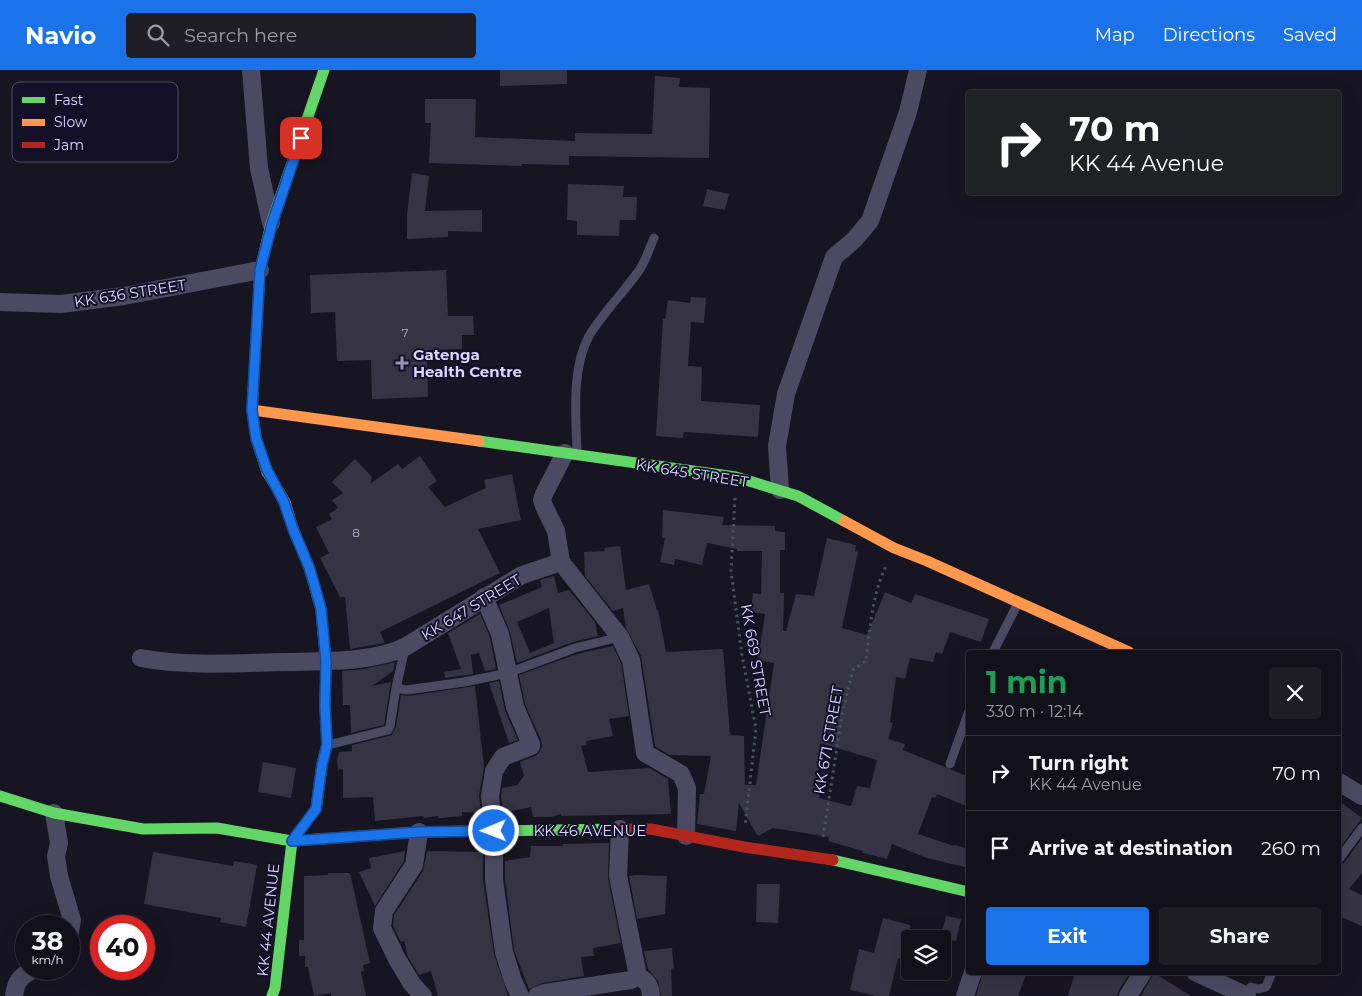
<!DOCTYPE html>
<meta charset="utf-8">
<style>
:root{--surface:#12101a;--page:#1f1e27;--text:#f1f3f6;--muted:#9c9da2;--line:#313039;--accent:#1a73e8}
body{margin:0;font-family:Montserrat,sans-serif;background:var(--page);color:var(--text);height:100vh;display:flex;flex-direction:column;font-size:19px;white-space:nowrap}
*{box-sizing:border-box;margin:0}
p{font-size:16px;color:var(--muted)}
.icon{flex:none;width:28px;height:28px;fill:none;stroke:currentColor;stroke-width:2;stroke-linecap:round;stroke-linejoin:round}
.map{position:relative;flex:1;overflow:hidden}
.drawer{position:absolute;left:966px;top:580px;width:375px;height:325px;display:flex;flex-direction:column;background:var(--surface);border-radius:5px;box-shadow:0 5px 20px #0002,0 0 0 1px var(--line)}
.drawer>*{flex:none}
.top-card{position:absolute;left:966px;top:20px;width:375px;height:105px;border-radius:5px;box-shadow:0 5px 20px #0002,0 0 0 1px var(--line);background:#202124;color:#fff;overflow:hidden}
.controls{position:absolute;left:901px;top:860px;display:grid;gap:10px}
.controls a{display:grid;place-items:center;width:50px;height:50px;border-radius:5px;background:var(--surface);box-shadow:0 5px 20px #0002,0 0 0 1px var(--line);font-size:25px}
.speed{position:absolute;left:15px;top:845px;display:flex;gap:10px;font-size:25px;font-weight:700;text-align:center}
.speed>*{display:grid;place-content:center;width:65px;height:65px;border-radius:50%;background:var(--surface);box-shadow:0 5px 20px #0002,0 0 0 1px var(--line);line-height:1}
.speed small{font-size:12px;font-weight:400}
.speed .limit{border:8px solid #d22;background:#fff;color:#111}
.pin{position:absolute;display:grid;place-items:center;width:42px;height:42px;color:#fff;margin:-21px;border-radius:10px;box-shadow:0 2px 8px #0006}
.me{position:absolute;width:55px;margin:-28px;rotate:269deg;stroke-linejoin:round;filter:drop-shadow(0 0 4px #0008)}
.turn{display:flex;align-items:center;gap:18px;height:105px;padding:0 20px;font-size:22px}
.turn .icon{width:65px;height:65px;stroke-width:2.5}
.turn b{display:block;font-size:35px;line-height:42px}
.round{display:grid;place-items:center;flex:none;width:52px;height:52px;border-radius:5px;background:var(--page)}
.headline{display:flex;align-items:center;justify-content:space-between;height:85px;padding:0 20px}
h1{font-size:30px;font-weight:700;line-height:38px;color:#1e9e55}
.cta{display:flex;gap:10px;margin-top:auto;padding:10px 20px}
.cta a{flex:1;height:58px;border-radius:5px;background:var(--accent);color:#fff;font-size:20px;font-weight:700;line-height:58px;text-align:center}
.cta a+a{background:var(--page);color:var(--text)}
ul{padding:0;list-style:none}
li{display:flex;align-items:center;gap:15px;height:75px;padding:0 20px;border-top:1px solid var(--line)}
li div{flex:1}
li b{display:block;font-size:19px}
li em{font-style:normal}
header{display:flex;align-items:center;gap:30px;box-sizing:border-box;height:70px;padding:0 25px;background:var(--accent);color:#fff}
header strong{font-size:24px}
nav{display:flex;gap:28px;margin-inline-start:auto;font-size:18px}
.search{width:350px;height:45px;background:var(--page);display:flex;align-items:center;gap:12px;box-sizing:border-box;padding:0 18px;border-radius:5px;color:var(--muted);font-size:19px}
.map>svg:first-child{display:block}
.building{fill:#363344;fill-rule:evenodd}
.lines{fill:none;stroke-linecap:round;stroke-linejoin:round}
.path{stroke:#465261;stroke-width:3;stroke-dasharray:2.5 4;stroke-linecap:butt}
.lane{stroke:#4c4a63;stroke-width:9}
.street{stroke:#4c4a63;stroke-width:18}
.fast{stroke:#63d668;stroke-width:11}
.slow{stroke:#ff974d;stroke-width:11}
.jam{stroke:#b3261e;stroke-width:11}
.route-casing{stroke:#114b97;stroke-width:12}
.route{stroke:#1a73e8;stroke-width:9}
.poi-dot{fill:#9792b2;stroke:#141027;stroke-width:2}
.labels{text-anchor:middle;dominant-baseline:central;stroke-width:4;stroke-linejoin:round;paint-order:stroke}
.number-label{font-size:12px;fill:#b2add0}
.street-label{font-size:15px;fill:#dbd6ff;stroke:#141027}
.poi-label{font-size:15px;font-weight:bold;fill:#dbd6ff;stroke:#141027;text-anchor:start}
.key{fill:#141027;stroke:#504b68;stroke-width:1}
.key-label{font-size:14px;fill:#dbd6ff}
</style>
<header>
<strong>Navio</strong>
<div class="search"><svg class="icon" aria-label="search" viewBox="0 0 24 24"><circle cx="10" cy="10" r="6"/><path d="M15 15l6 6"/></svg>Search here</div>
<nav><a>Map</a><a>Directions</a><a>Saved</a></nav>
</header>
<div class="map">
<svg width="1362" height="926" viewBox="0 0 1362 926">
<rect width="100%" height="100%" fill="#181522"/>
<path class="building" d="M500 0H567V14L500 16Z
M655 6 680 8 679 17 710 18 709 88 569 86V95L522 94V96L429 93 431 53H425V29H476L475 67 575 71V63L652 64Z
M412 103 429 106 425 141 482 140V162L448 161V167L407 169V144Z
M568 114 624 116 623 127H637L636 150H620L619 166 577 165V151L567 150Z
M707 119 729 124 725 140 703 136Z
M446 200 448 246H473L474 265H462V279L427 280 428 327 372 329 371 290 337 291 335 242 311 243 310 205Z
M691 227 706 228 704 253 691 252 688 296 702 297 701 331 760 335 758 367 684 362 683 368 656 366 663 249H665L668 230 690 233Z
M420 386 437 411 428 417 445 437 486 418 484 410 512 404 521 450 478 459 500 503 380 562 385 573 350 579 345 527H340L320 488 329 483 316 457 332 449 329 444 338 438 332 430 343 423 332 412 355 389 372 407 370 414 398 394 402 399Z
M663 440 724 447 722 455 775 456V461L785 462V480H780V523H784L783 561H786L796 524 814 526 827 468 856 475 855 481 858 482 842 558 867 565 885 522 911 533 915 524 989 549 981 572 950 562 942 584 936 582 933 592 910 588 905 609 896 607 890 652 893 653 888 669 905 674 903 680 969 707V737L937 724 935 728 932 727 918 764 954 776V775L969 779V798L927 788 892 774 887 789 864 783H862L863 781 828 771 829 767 773 758 760 765H757L739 733 736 761 697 754 700 724H704L711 686 669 685 655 676 641 586 626 558 623 538 613 541 585 506 584 482 605 481 604 478 620 476 626 520 649 514 657 540H658L666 582 723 579 730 665 744 666 745 715H756L774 593 758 590 765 544 751 542 753 523 761 524 762 481H737V479L707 473 702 495 675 489 674 495 660 492 665 468H662ZM820 673 877 690 870 718 857 716 851 736 819 728 822 713 818 712Z
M554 506 558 523 569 520 595 552 598 566 573 572 517 593 510 562 499 535 542 517 540 510ZM549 538 554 573 530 583 517 552Z
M480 544 490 567 496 599 485 601 479 583 471 585 473 604 445 608 444 602 461 599 448 563Z
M613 576 621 593 629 646 609 649 613 666 586 671 587 675 581 676 588 702 649 698 668 709 671 744 561 746V744L551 747H533L531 737 503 743 501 726 502 718 517 715 524 706 520 692 535 686 540 681 542 676 541 670 525 634 519 605 577 584Z
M395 592 393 601 372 616 391 612 384 655 351 663 350 635H343L342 601 364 599Z
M499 611 505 641 518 670 509 673 489 613Z
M475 616 484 697 479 725 481 743 462 742V746L442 748H438V746L424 748 423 746 375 751 373 727 343 728V699L338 700 337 691 339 682 352 681V675L392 665 396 657 401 625 408 626Z
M263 692 296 698 291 728 258 722Z
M1339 731 1362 748 1339 779Z
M1362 768V803L1349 819 1362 825V856L1339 846V795L1344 793Z
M609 773 608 808 621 873 593 878 594 886 581 887 584 906 543 913 529 919 514 880 505 809V791L530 787 531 776H563V774Z
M405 781 404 791 375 836 359 802 371 798 369 788Z
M427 781 483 782V811L494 884 508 926H438L431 901 419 905 408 887 404 871 401 872 393 856 394 845 423 801Z
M153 782 233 796 234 791 257 795 246 857 220 852 221 848 144 834Z
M328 803H350L370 893 363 895 364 901 361 902 366 926H331V923L314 926 308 897H305V886H299V870H304V806L328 805Z
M636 805 667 806 665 844 637 849 629 806Z
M757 814H780L778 853 756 852Z
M946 846 961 849 956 871 941 867Z
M883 848 910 855V892L898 888 889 926H876L850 920 859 879 874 883Z
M672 878 674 898 671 899 672 926H661L658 911 648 899 644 881Z
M983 902H1027L1018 926H976Z
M1075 902H1130L1119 920 1117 926H1068Z
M1154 903 1191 926H1141Z"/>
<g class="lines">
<path class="path" d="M735 428 731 501 742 585 756 659 745 756
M823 767 842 645 853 600 866 591C870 559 872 525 886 496"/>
<path class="lane" d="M577 383C576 347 571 299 589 266 603 243 622 224 638 202 645 193 649 179 654 168
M405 578 396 618 407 620 464 612 508 603 575 578 620 567
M993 582 1018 533
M328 675 388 660 390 656 396 618
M950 694 969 641
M1339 789 1362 758
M1246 925 1251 917 1258 919 1266 917 1272 902"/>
<path class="street" d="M251 0 259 98 271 153
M0 232 61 234 124 226 260 200
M780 420 777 376 786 324 834 187 854 170 870 151 908 42 918 0
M561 492 620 567 631 590 645 683 681 704 687 718 686 766
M484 527 500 564 515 637 531 674V676L503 687 494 701 490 726 494 761V810L504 882 513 911 520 926
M141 588C189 597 236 593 285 592 323 591 371 593 405 577L522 505 561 492 556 461 544 436 542 430 544 424 565 383
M1339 712 1362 726
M54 743 59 773 56 786 59 806 72 850 69 867
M620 759 618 806 638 906C648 912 650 915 651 926
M419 762 414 795 384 841 382 858 397 889 412 914 423 926
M1195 902 1247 926
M14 926C16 910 21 906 34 899
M537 926 545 923 631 910 638 906
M965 926 973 902
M1128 926 1143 902"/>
<path class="fast" d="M479 371 736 407 798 426 844 451
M267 402 256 368 252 340 260 200 271 154 324 0
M0 726 54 743 143 759 217 758 292 771 419 762 616 759
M833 790 969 822
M272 926 275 918 292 771 316 739 322 695 327 675 325 636 326 591 323 562"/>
<path class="slow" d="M252 340 479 371
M267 402 285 432 293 459 309 497 321 539 323 562
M844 451 894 478 927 491 1129 582"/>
<path class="jam" d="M616 759H651L744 777 833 790"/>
</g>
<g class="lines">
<defs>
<path id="route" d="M301 68 272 154 260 200 252 340 256 368 267 400 284 432 293 459 309 497 315 517 321 539 326 591 325 636 327 675 322 695 316 739 292 771 419 762 494 761"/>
</defs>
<use href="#route" class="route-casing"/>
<use href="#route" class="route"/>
</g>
<path class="poi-dot" d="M399.5 285.5h5v5h5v5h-5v5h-5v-5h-5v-5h5z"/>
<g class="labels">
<g class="number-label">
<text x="405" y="262">7</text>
<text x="356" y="462">8</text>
</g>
<g class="street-label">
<text transform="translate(130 223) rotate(-9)">KK 636 STREET</text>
<text transform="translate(692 403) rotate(9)">KK 645 STREET</text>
<text transform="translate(471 537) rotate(-31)">KK 647 STREET</text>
<text transform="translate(756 590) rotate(80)">KK 669 STREET</text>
<text transform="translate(828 670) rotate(-80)">KK 671 STREET</text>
<text x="590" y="760">KK 46 AVENUE</text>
<text transform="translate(268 850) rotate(-84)">KK 44 AVENUE</text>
</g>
<g class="poi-label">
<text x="413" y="284">Gatenga<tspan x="413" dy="17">Health Centre</tspan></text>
</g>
</g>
<rect x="12" y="12" width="166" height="80" rx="8" class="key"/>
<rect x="22" y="27" width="23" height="6" fill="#63d668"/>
<rect x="22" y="49" width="23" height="7" fill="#ff974d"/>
<rect x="22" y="72" width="23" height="6" fill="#b3261e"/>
<g class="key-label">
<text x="54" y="35">Fast</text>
<text x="54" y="57">Slow</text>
<text x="54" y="80">Jam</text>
</g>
</svg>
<div class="controls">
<a><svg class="icon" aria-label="layers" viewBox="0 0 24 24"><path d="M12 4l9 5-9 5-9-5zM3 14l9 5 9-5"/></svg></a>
</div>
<div class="speed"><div>38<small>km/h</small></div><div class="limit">40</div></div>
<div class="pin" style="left:301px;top:68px;background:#d93025"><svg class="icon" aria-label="arrive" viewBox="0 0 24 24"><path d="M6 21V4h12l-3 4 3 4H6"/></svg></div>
<svg class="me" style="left:494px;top:761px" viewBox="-20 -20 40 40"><circle r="17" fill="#1a73e8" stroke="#fff" stroke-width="3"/><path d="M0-11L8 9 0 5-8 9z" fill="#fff"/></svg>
<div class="top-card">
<div class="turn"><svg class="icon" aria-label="right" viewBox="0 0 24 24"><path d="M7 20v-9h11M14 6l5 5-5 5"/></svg><div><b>70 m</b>KK 44 Avenue</div></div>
</div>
<section class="drawer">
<div class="headline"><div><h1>1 min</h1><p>330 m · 12:14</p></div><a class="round"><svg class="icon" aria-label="close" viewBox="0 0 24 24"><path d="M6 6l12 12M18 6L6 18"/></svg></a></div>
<ul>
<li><svg class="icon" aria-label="right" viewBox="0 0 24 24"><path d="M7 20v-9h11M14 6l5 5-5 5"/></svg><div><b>Turn right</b><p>KK 44 Avenue</p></div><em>70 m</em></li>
<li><svg class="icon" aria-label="arrive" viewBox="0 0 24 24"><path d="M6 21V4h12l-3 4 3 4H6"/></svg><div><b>Arrive at destination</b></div><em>260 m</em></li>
</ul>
<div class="cta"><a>Exit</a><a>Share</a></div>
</section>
</div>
